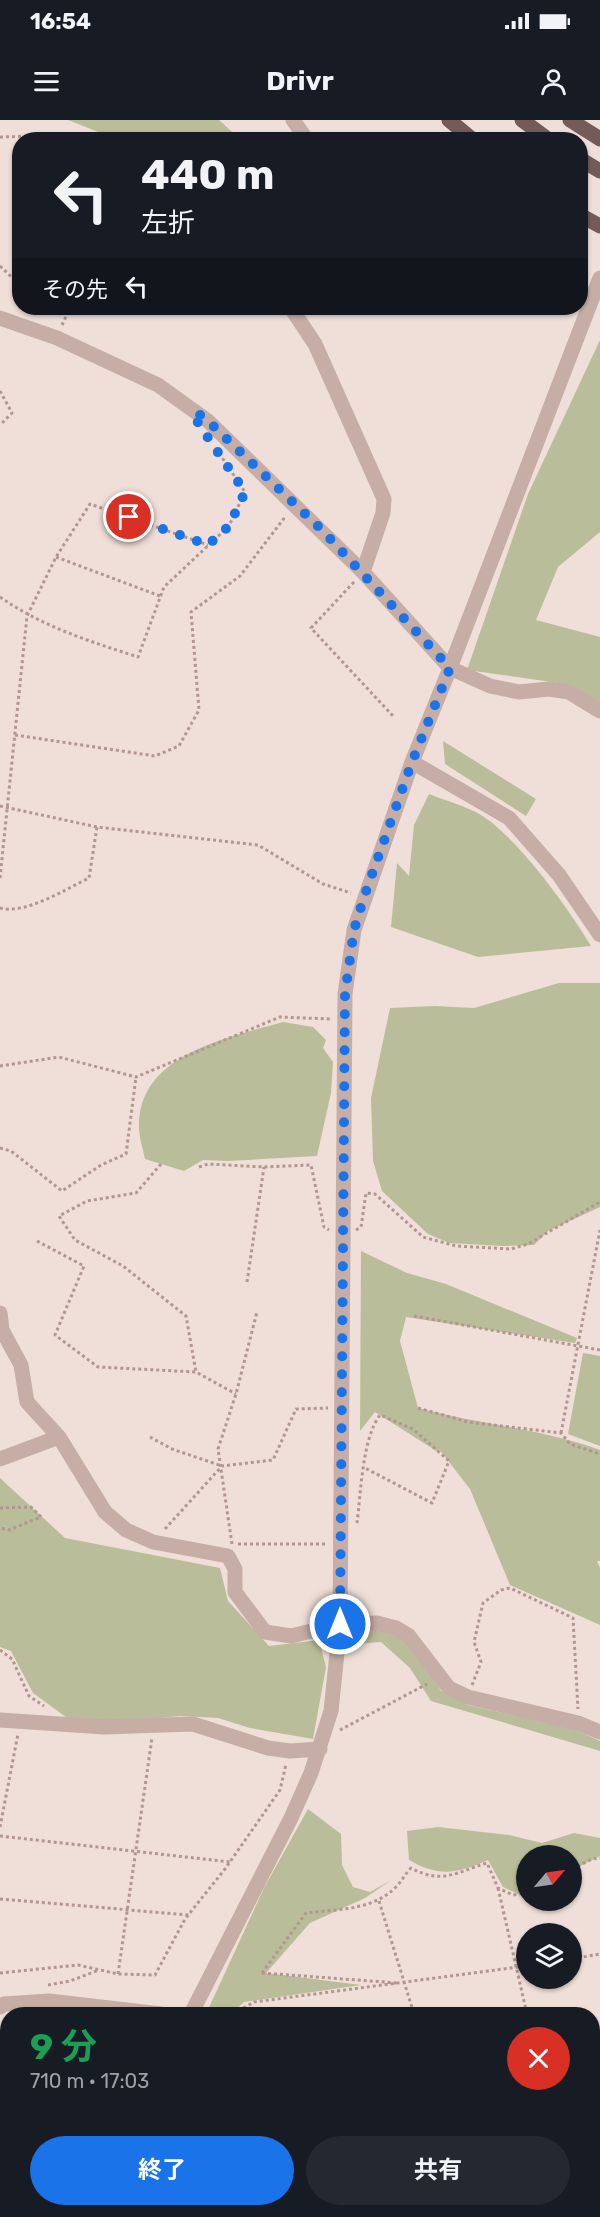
<!DOCTYPE html>
<html lang="ja">
<meta charset="utf-8">
<style>
:root{--surface:#171b24;--page:#242831;--text:#f1f3f6;--muted:#9ea1a6;--accent:#1a73e8}
body{margin:0;font-family:Rubik,"Noto Sans JP",sans-serif;background:var(--page);color:var(--text);height:100vh;display:flex;flex-direction:column;font-size:22px;white-space:nowrap}
*{box-sizing:border-box;margin:0}
p{font-size:20px;color:var(--muted)}
.icon{flex:none;width:33px;height:33px;fill:none;stroke:currentColor;stroke-width:2;stroke-linecap:round;stroke-linejoin:round}
.map{position:relative;flex:1;overflow:hidden}
.details{position:absolute;left:0px;top:1887px;width:600px;height:210px;display:flex;flex-direction:column;background:var(--surface);border-radius:24px 24px 0 0;box-shadow:0 2px 4px #0004}
.details>*{flex:none}
.banner{position:absolute;left:12px;top:12px;width:576px;height:183px;border-radius:24px;box-shadow:0 2px 4px #0004;background:#171b24;color:var(--text);overflow:hidden}
.needle{width:39px;rotate:61deg}
.tools{position:absolute;left:516px;top:1725px;display:grid;gap:12px}
.tools a{display:grid;place-items:center;width:66px;height:66px;border-radius:50%;background:var(--surface);box-shadow:0 2px 4px #0004;font-size:30px}
.pin{position:absolute;display:grid;place-items:center;width:51px;height:51px;color:#fff;margin:-26px;border:3px solid #fff;border-radius:50%;box-shadow:0 2px 6px #0007}
.me{position:absolute;width:66px;margin:-33px;rotate:0deg;stroke-linejoin:round;filter:drop-shadow(0 0 4px #0008)}
.turn{display:flex;align-items:center;gap:21px;height:126px;padding:0 30px;font-size:27px}
.turn .icon{width:78px;height:78px;stroke-width:2.5}
.turn b{display:block;font-size:42px;line-height:51px}
.then{display:flex;align-items:center;height:57px;padding:0 30px;background:#0003;gap:12px;font-size:22px}
.round{display:grid;place-items:center;flex:none;width:63px;height:63px;border-radius:32px;background:var(--page)}
.overview{display:flex;align-items:center;justify-content:space-between;height:102px;padding:0 30px}
h1{font-size:36px;font-weight:700;line-height:45px;color:#1e9e55}
.action{display:flex;gap:12px;margin-top:auto;padding:12px 30px}
.action a{flex:1;height:69px;border-radius:36px;background:var(--accent);color:#fff;font-size:24px;font-weight:700;line-height:69px;text-align:center}
.action a+a{background:var(--page);color:var(--text)}
.status{display:flex;justify-content:space-between;align-items:center;height:42px;padding:0 30px;background:var(--surface);direction:ltr}
.status svg{height:16px;fill:currentColor}
header{display:flex;justify-content:space-between;align-items:center;height:78px;padding:0 30px;background:var(--surface);font-size:27px;font-weight:700}
.map>svg:first-child{display:block}
.green{fill:#b9bd99}
.lines{fill:none;stroke-linecap:round;stroke-linejoin:round}
.path{stroke:#b2968f;stroke-width:3;stroke-dasharray:3 3;stroke-linecap:butt}
.minor{stroke:#c6ada5;stroke-width:15}
.major{stroke:#745b57;stroke-width:15}
.route{stroke:#1a73e8;stroke-width:10;stroke-dasharray:0 18}
</style>
<div class="status"><b>16:54</b><svg viewBox="0 0 49 12"><path d="M0 12V9h3v3zM5 12V6h3v6zM10 12V3h3v9zM15 12V0h3v12zM26 1h20v11H26zM47 4h2v5h-2z"/></svg></div>
<header><svg class="icon" aria-label="menu" viewBox="0 0 24 24"><path d="M4 6h16M4 12h16M4 18h16"/></svg>Drivr<svg class="icon" aria-label="person" viewBox="0 0 24 24"><circle cx="12" cy="8" r="4"/><path d="M4 21q1-7 8-7t8 7"/></svg></header>
<div class="map">
<svg width="600" height="2097" viewBox="0 0 600 2097">
<rect width="100%" height="100%" fill="#efdfd8"/>
<path class="green" d="M68 0H219L240 19H116Z
M600 220V412L558 447 536 500 600 517V584L559 563 467 550 528 374Z
M443 621 536 679 526 696 445 644Z
M429 674C446 681 466 686 481 695 517 717 569 789 591 826L478 837 391 807 397 743 409 756 414 705Z
M559 863H600V1087L548 1111 534 1125 503 1126 449 1123 428 1114 382 1071 373 1041 371 978 390 888 435 886 474 888Z
M283 902 313 907 326 920 323 928 333 942 331 973 317 1036 228 1041 203 1040 184 1051 145 1039C143 1029 139 1017 139 1007 138 934 227 918 283 902Z
M361 1131 407 1153 446 1164 577 1218 575 1223 406 1197 400 1221 418 1288C478 1304 541 1309 600 1330V1441H597L600 1448V1505L510 1465 470 1369 439 1329 438 1332 375 1292 360 1311Z
M583 1233 600 1236V1326L568 1314Z
M0 1358 65 1418 220 1448 228 1481 269 1526 319 1520 326 1547 313 1619 250 1608 218 1598 181 1596 126 1601 70 1600 33 1573 11 1531 0 1527Z
M379 1508 402 1517 424 1542 441 1571 468 1585 574 1609 600 1621V1631L431 1581 410 1548 381 1522 354 1524 355 1510Z
M308 1689 341 1714 342 1745 353 1767 370 1772 390 1761 365 1778 310 1803 266 1853 361 1865 244 1882 231 1894H206L264 1768Z
M438 1707 509 1715 542 1723 574 1713 600 1718V1736L572 1750V1736H526V1771L518 1774 503 1767 488 1740C457 1754 438 1757 409 1740L407 1711Z
M7 2013 8 2090H475L478 2097H0V2014Z"/>
<g class="lines">
<path class="path" d="M0 17 66 15 85 20
M0 146 20 165
M34 195 36 188
M62 205 70 188
M0 271 12 293 0 305
M56 437 160 476
M354 462 311 508 393 596
M0 477C43 507 89 521 138 537L164 467 229 406 245 372 221 336
M15 615 155 636 179 626 199 590 191 492 240 456 285 397
M0 686 97 707 258 725 323 764 351 773
M0 758 27 496 56 437 90 384 208 425
M0 788C25 795 66 769 89 758L97 707
M0 946 59 937 136 957 280 897 331 899
M0 1028 11 1031 62 1071 101 1045 126 1034 136 957
M161 1044 136 1073 87 1081 59 1096 75 1120 123 1146 186 1196 196 1252
M199 1047 208 1044 264 1047 311 1045 324 1107 329 1110
M356 1110 361 1107 366 1073 375 1074 423 1117 456 1126 511 1129 528 1124 600 1082
M37 1121 84 1146 55 1215 98 1247 196 1252 236 1274
M247 1162 264 1047
M414 1196 600 1230
M418 1288 468 1302 561 1313 570 1324 600 1334
M561 1313 600 1110
M150 1317 172 1329 222 1346
M0 1388 31 1387 41 1397 9 1410 0 1408
M357 1403C361 1373 362 1319 380 1295L413 1309 449 1341 432 1383 365 1348
M165 1409 222 1346 273 1340 296 1289 328 1288
M232 1424 218 1329 236 1274 257 1192
M238 1424H327
M0 1530 12 1539 29 1576 44 1586
M472 1565 481 1542 474 1522 483 1483 501 1470 510 1468 573 1498 578 1589
M340 1610 427 1564
M0 1707 18 1614
M0 1716 230 1742
M572 1749 592 1739 600 1738
M498 1768 527 1894
M0 1779 189 1795
M379 1781 414 1894
M572 1839 600 1834
M0 1853 78 1845 118 1854 155 1855 185 1799 225 1749 280 1670 286 1644
M262 1853 306 1793C337 1789 372 1791 396 1767 402 1761 405 1754 411 1748 443 1765 456 1752 487 1743L498 1768 513 1775 526 1773
M262 1853 398 1863
M118 1854 152 1618
M48 1865 70 1861 99 1850
M233 1894 254 1882 526 1846
M592 1920 600 1919
M592 1956 600 1955
M0 1994 8 1993
M485 2090 487 2097
M567 2097 600 2088"/>
<path class="minor" d="M293 0 307 20
M291 188 315 224 384 379 383 393 363 452
M0 198 57 218 158 265 208 301 363 452 450 548 490 566 519 572 549 569 569 572 600 591
M412 642 509 698 559 755 600 815
M0 1193 2 1210 21 1245 27 1282 59 1317 105 1392 126 1410 153 1422 228 1436 235 1449V1472L265 1512 291 1516 340 1504 377 1503 396 1508 409 1516 449 1568 468 1577 578 1603 600 1612
M0 1339 59 1317
M0 1600 104 1607 193 1604 268 1628 290 1631 320 1629
M0 1887 4 1884 49 1881 161 1894
M191 1894 291 1698 311 1653 331 1591 340 1504 345 874 354 810 412 642 450 548 600 158
M88 2097 92 2090"/>
<path class="major" d="M449 0 473 20
M522 0 549 20
M570 0 600 19
M580 39 600 51
M580 95 600 106"/>
</g>
<g class="lines">
<path class="route" d="M129 397 208 425 229 406 245 372 198 303 195 291 208 301 322 410 450 548 412 642 364 777 354 810 345 874 340 1504"/>
</g>
</svg>
<div class="tools">
<a><svg class="needle" viewBox="-14 -14 28 28"><path d="M0-13l5 13h-10z" fill="#e53935"/><path d="M0 13l5-13h-10z" fill="#9ea1a6"/></svg></a>
<a><svg class="icon" aria-label="layers" viewBox="0 0 24 24"><path d="M12 4l9 5-9 5-9-5zM3 14l9 5 9-5"/></svg></a>
</div>
<div class="pin" style="left:129px;top:397px;background:#d93025"><svg class="icon" aria-label="arrive" viewBox="0 0 24 24"><path d="M6 21V4h12l-3 4 3 4H6"/></svg></div>
<svg class="me" style="left:340px;top:1504px" viewBox="-20 -20 40 40"><circle r="17" fill="#1a73e8" stroke="#fff" stroke-width="3"/><path d="M0-11L8 9 0 5-8 9z" fill="#fff"/></svg>
<div class="banner">
<div class="turn"><svg class="icon" aria-label="left" viewBox="0 0 24 24"><path d="M17 20v-9H6M10 6l-5 5 5 5"/></svg><div><b>440 m</b>左折</div></div>
<div class="then">その先<svg class="icon" aria-label="left" viewBox="0 0 24 24"><path d="M17 20v-9H6M10 6l-5 5 5 5"/></svg></div>
</div>
<section class="details">
<div class="overview"><div><h1>9 分</h1><p>710 m · 17:03</p></div><a class="round" style="background:#d93025;color:#fff"><svg class="icon" aria-label="close" viewBox="0 0 24 24"><path d="M6 6l12 12M18 6L6 18"/></svg></a></div>
<div class="action"><a>終了</a><a>共有</a></div>
</section>
</div>
